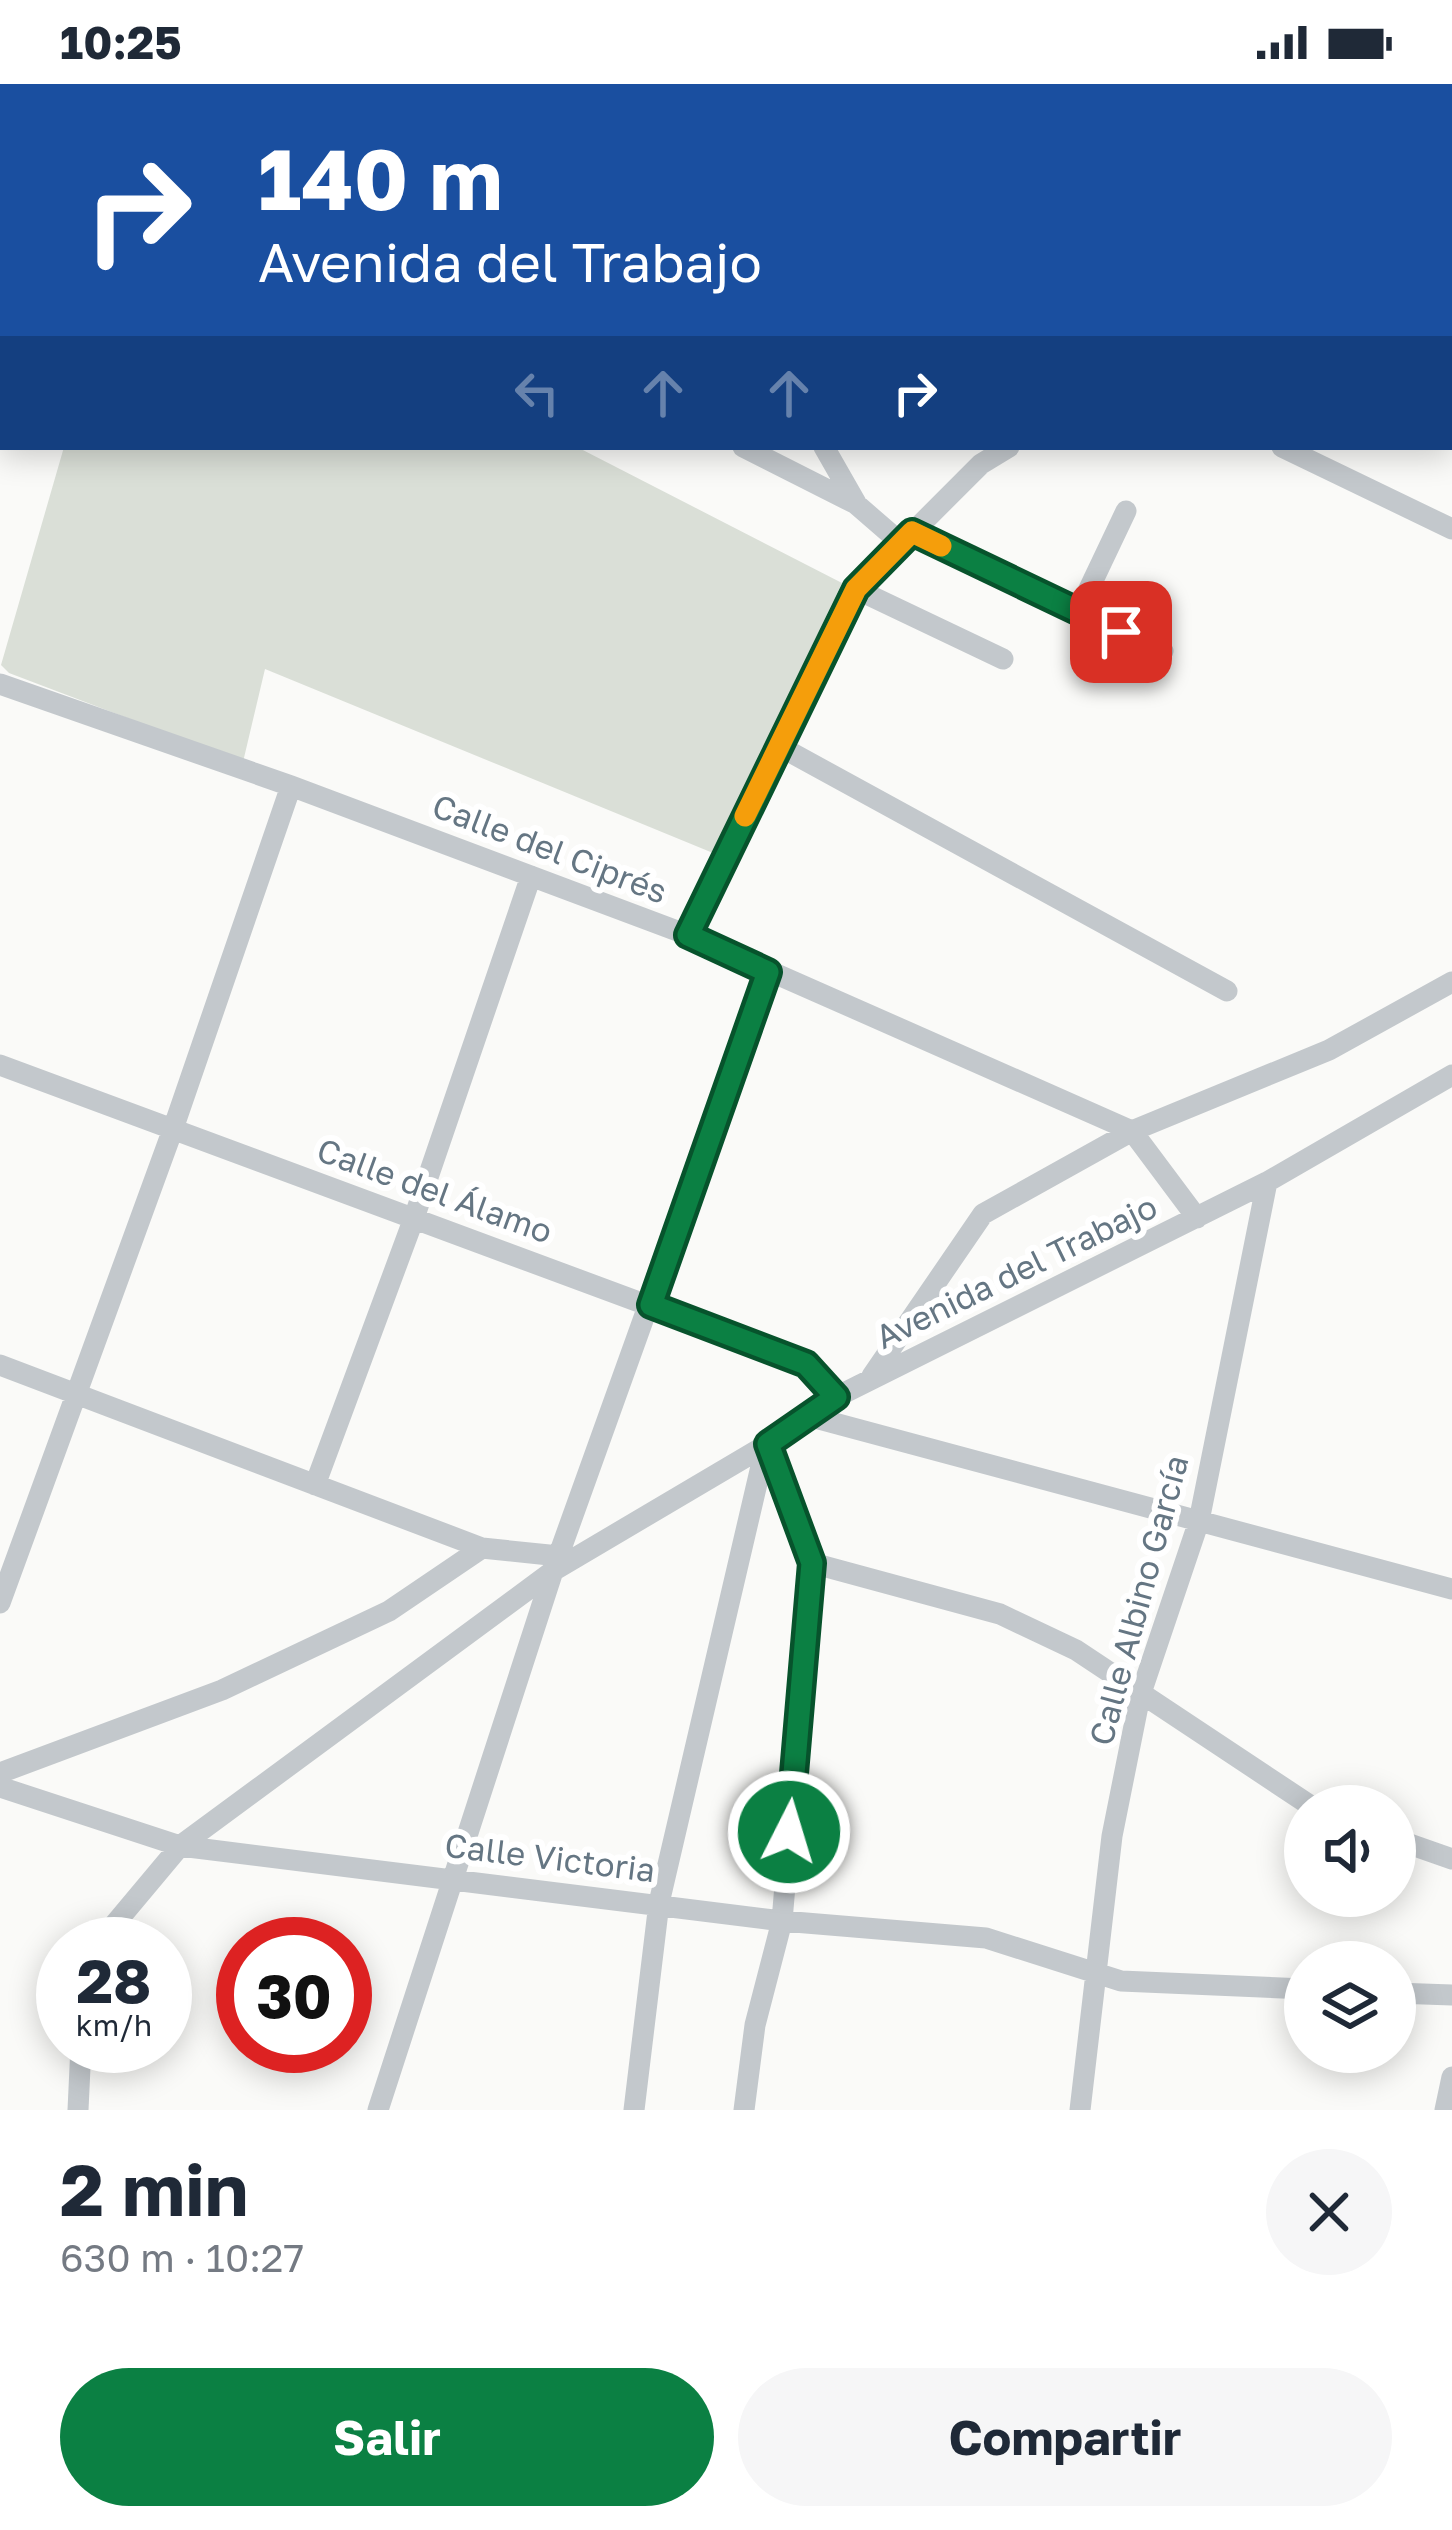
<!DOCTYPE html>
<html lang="es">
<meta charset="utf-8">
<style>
:root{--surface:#fff;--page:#f6f6f7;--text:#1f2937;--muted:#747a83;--accent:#0b8043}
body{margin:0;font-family:"Golos Text",sans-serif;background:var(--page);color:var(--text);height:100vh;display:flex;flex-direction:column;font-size:45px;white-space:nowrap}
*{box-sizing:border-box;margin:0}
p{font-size:39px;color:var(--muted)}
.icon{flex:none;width:66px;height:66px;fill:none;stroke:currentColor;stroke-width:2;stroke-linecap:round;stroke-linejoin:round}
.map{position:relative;height:2026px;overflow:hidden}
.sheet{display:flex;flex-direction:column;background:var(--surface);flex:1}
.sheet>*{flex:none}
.banner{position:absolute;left:0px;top:0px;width:1452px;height:366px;box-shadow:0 6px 30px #0003;background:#1a4fa0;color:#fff;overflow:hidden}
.fabs{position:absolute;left:1284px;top:1701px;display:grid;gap:24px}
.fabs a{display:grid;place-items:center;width:132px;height:132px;border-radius:50%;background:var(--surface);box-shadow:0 6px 30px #0003;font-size:60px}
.speed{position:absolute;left:36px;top:1833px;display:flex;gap:24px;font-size:60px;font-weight:700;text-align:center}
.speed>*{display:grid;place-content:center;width:156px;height:156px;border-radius:50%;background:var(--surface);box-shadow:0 6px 30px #0003;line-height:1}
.speed small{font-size:30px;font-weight:400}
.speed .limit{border:18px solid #d22;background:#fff;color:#111}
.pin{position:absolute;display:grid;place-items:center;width:102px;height:102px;color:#fff;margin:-51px;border-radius:24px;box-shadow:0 6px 18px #0006}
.me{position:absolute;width:132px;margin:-66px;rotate:5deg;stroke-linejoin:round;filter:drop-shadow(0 0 9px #0008)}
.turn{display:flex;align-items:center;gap:42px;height:252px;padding:0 60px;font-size:54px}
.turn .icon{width:156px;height:156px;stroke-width:2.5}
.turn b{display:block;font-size:84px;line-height:102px}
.lanes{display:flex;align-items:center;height:114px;padding:0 60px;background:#0003;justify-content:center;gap:60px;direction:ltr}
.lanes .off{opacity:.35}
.round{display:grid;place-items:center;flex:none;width:126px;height:126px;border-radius:63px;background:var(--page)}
.summary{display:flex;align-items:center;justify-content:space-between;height:204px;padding:0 60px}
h1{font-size:72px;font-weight:700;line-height:90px}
.button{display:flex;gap:24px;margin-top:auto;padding:24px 60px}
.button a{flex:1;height:138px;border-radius:72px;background:var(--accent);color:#fff;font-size:48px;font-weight:700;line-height:138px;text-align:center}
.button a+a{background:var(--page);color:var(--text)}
.status{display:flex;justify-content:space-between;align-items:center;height:84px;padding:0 60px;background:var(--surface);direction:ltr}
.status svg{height:33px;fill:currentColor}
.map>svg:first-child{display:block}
.green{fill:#dadfd7}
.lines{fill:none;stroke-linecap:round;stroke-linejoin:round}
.minor{stroke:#c3c8cc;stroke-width:21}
.route-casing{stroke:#07532c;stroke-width:30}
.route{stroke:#0b8043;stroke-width:21}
.slow{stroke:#f59e0b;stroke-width:21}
.labels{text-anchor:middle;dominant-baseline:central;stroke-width:12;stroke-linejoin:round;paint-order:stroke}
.street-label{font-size:33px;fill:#657683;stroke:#fff}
</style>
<div class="status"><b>10:25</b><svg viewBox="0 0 49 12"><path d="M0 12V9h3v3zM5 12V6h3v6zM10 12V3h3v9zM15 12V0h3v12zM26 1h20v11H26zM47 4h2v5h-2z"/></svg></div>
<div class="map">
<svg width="1452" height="2026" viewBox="0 0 1452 2026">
<rect width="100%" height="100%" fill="#fafaf8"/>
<path class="green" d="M64 363H577L842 499 713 769 265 585 243 678 9 589 1 581Z"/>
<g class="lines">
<path class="minor" d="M618 0 620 3
M739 0 741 3
M1014 0 1016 3
M1308 0 1309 3
M16 3 19 0
M455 3V0
M933 3 938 0
M0 15 3 13
M1449 110 1452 108
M1449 290 1452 292
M743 363 856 420 901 459
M824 363 856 419
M1282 363 1452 445
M912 448 1163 567
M856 505 1003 575
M1078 528 1126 427
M0 600 291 702 688 851 1132 1047 1197 1134
M779 662 1227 907
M688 851 856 505 981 380 1009 363
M0 981 806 1280 836 1313
M0 1281 482 1464 559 1472
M872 1292 983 1130 1132 1047 1329 966 1452 898
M808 1332 1452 1505
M315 1401 414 1134 531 792
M812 1479 1000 1530 1076 1566 1311 1722
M0 1519 173 1045 291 702
M0 1689 222 1606 389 1527 482 1464
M0 1703 180 1762 782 1837 986 1854 1121 1897 1305 1905
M1395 1755 1452 1775
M98 1860 180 1762 553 1487 766 1361 836 1313 1267 1098 1452 991
M1395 1909 1452 1911
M78 2026 81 1962
M378 2026 553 1487 768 888
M634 2026 659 1819 766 1361
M744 2026 755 1941 782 1837 812 1479 768 1359
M1080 2026 1112 1752 1140 1612 1199 1437 1267 1098
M1445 2026 1452 1993"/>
</g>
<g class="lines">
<defs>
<path id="route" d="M789 1748 812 1479 768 1360 836 1313 806 1280 651 1221 768 888 688 851 856 505 912 448 1121 548"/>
</defs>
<use href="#route" class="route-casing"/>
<use href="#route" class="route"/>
<path class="slow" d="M745 732 856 505 912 448 941 462"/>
</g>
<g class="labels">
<g class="street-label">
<text transform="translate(550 764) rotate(21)">Calle del Ciprés</text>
<text transform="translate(435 1106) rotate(20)">Calle del Álamo</text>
<text transform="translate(1016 1187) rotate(-26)">Avenida del Trabajo</text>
<text transform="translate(1138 1516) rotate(-75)">Calle Albino García</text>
<text transform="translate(550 1773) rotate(7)">Calle Victoria</text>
</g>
</g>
</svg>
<div class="fabs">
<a><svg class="icon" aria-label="sound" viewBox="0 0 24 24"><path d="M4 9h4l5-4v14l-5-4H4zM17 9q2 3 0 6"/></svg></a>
<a><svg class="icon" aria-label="layers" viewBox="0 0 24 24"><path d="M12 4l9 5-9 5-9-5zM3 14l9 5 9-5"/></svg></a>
</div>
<div class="speed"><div>28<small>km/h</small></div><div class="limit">30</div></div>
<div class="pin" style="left:1121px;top:548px;background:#d93025"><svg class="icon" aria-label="arrive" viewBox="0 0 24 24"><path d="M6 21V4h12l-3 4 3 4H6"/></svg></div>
<svg class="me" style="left:789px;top:1748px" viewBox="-20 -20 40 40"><circle r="17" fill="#0b8043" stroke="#fff" stroke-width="3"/><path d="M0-11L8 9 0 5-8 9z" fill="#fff"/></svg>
<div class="banner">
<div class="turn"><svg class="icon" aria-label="right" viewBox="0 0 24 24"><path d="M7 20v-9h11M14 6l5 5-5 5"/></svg><div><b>140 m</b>Avenida del Trabajo</div></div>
<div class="lanes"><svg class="icon off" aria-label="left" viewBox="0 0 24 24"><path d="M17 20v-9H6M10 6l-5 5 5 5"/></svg><svg class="icon off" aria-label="ahead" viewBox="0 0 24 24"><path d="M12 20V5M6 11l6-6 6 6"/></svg><svg class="icon off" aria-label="ahead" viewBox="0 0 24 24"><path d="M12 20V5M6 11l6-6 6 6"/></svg><svg class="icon" aria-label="right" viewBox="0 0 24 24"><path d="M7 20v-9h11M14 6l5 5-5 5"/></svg></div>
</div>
</div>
<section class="sheet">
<div class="summary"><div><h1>2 min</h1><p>630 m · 10:27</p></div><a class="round"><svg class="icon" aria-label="close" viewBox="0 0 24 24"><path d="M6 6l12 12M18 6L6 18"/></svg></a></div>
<div class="button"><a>Salir</a><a>Compartir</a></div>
</section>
